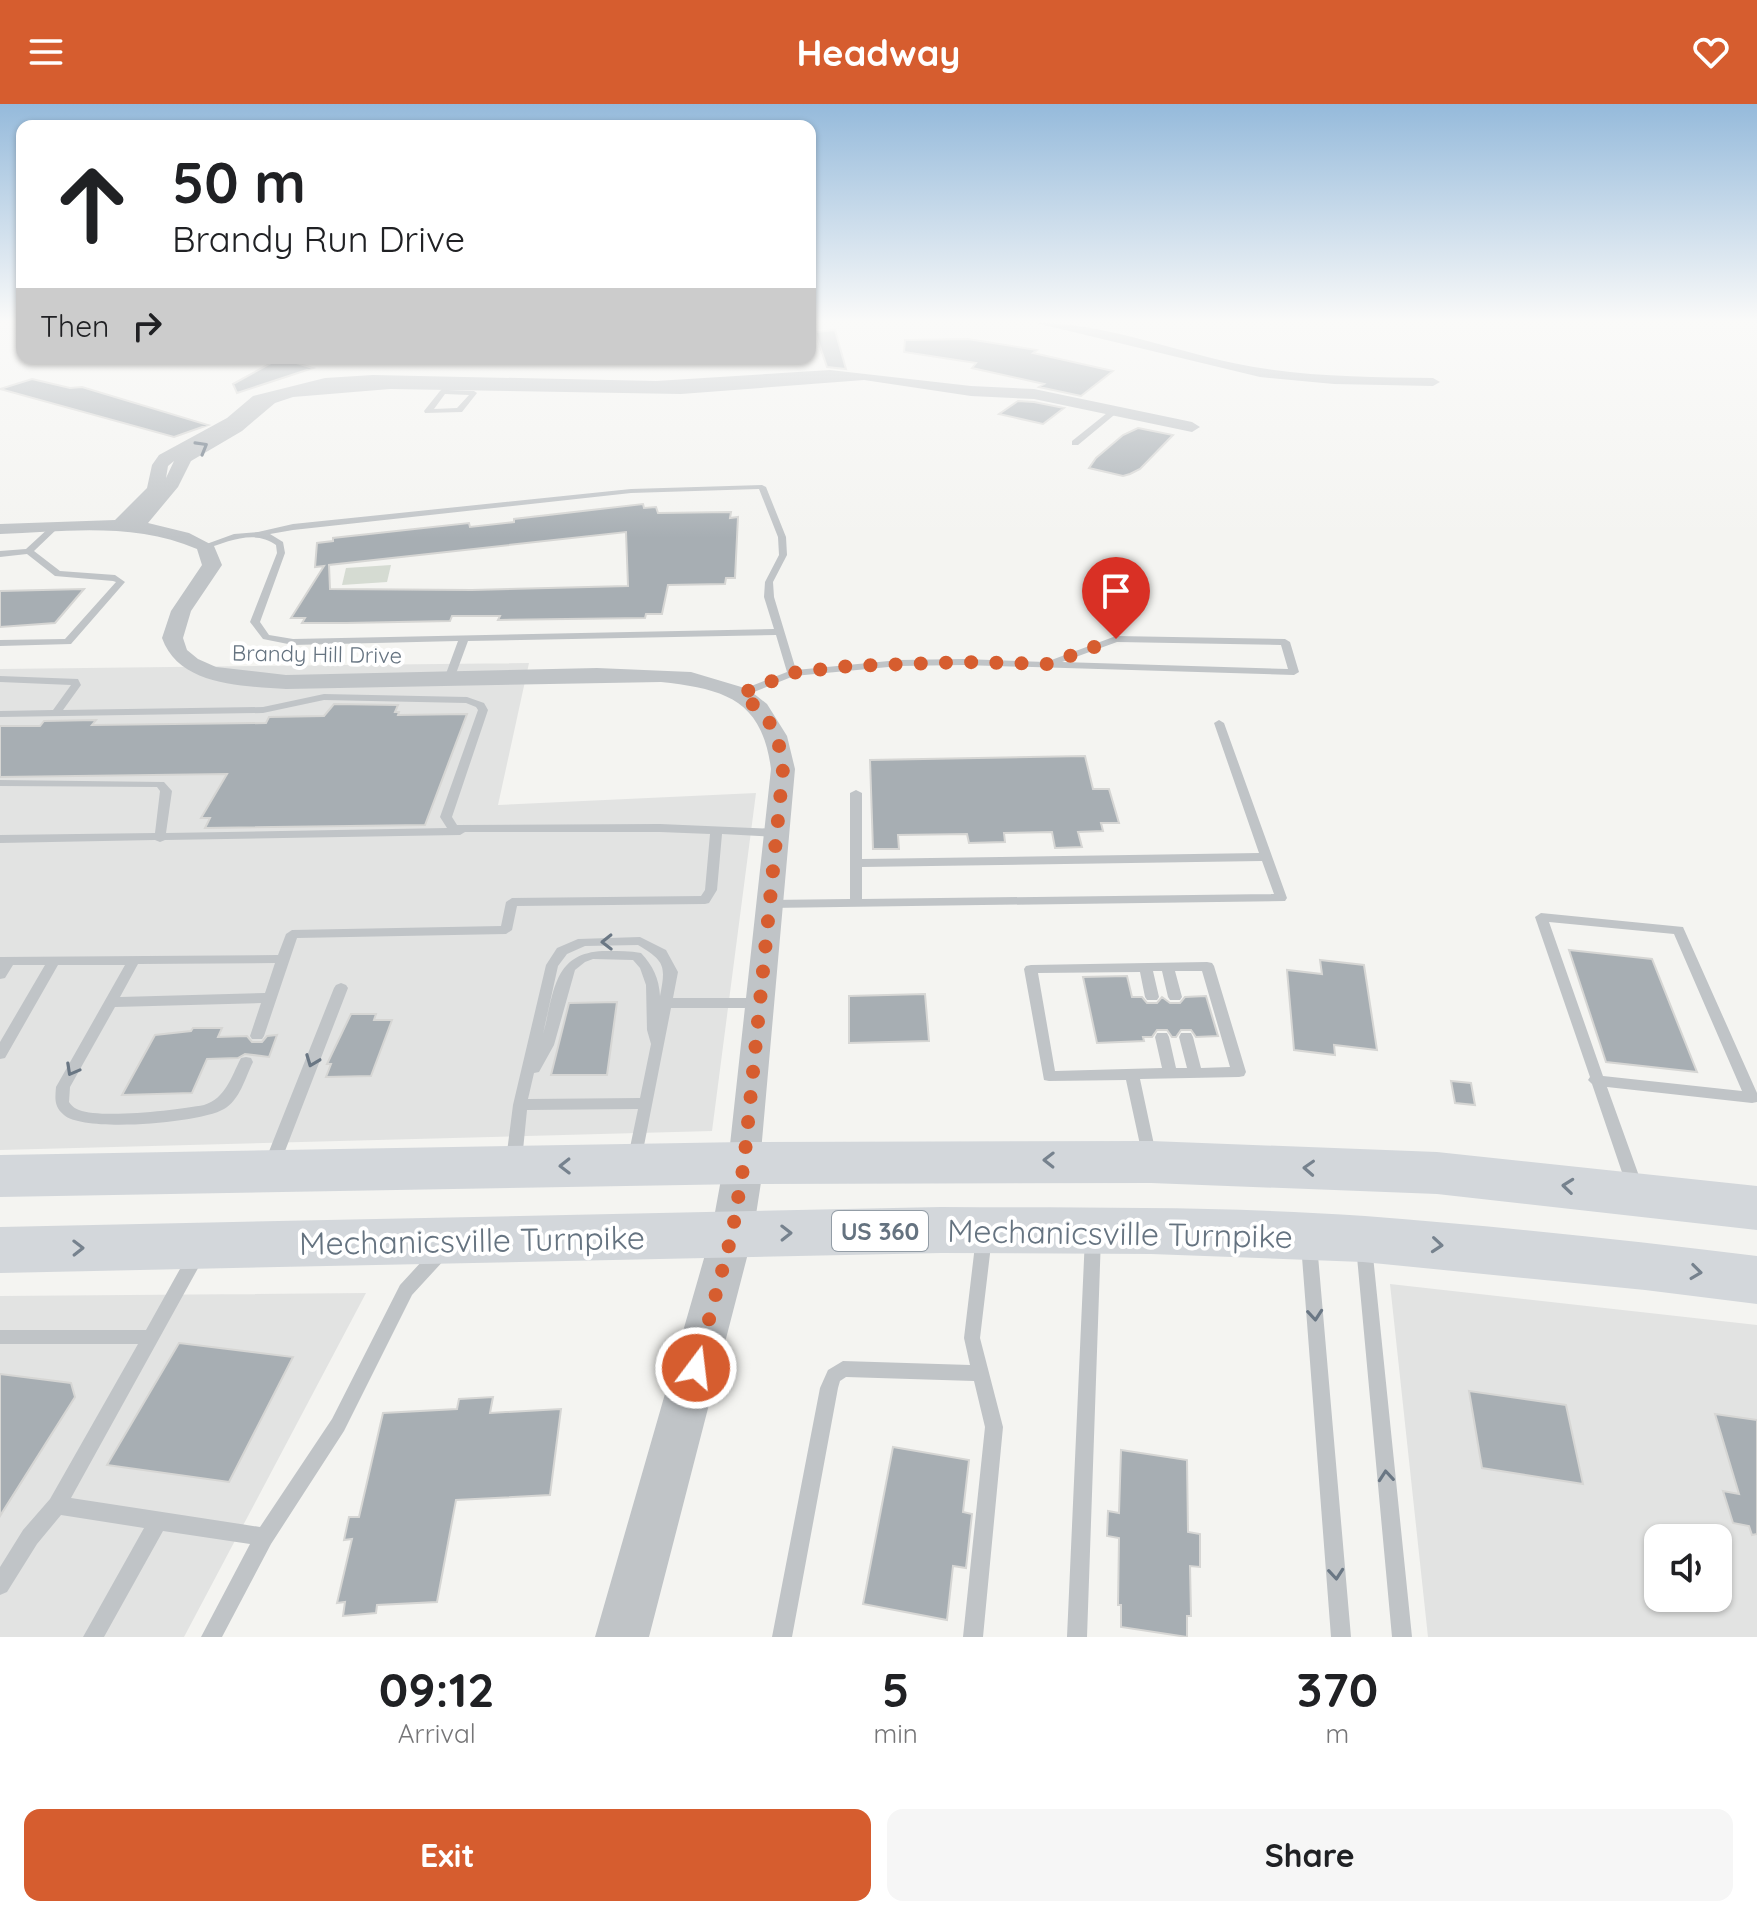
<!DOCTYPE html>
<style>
:root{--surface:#fff;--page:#f6f6f6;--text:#202124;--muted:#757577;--accent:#d65d2f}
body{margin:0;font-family:Quicksand,sans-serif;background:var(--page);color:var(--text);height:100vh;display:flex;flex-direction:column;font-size:30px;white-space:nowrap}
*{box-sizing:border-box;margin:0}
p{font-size:26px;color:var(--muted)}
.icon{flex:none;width:44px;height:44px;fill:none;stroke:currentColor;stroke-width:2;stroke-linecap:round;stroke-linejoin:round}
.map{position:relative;height:1533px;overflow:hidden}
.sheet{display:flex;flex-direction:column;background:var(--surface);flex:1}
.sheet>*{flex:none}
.banner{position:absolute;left:16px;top:16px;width:800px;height:244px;border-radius:16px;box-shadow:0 2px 6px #0004;background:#fff;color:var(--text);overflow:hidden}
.controls{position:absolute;left:1644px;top:1420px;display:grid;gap:16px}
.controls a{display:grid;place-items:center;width:88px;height:88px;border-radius:16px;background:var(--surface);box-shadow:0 2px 6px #0004;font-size:40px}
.pin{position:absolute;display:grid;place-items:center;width:68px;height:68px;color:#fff;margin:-82px -34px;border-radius:50% 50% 50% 0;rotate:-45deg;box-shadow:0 0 8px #0007}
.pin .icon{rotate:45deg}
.me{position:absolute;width:88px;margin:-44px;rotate:15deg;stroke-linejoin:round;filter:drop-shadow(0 0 6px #0008)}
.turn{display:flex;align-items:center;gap:28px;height:168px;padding:0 24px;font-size:36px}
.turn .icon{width:104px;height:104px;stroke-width:2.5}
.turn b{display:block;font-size:56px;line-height:68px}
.then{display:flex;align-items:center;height:76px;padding:0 24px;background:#0003;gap:16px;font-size:30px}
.eta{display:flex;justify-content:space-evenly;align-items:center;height:136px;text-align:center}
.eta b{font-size:48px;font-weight:700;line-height:56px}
.primary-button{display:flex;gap:16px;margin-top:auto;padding:16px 24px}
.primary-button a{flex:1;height:92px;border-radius:16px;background:var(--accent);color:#fff;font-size:32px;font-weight:700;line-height:92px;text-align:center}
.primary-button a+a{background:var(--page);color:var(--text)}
header{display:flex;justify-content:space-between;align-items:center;height:104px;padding:0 24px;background:var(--accent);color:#fff;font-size:36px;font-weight:700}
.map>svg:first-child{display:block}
.built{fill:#e2e3e2;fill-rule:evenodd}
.green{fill:#d5dbd2}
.building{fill:#a7aeb3;stroke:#d6d6d4;stroke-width:2;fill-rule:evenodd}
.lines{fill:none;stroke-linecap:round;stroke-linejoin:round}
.service{fill:#c0c4c7;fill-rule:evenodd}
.minor{fill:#c0c4c7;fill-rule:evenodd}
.tertiary{fill:#c0c4c7;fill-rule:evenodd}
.trunk{fill:#d3d7db;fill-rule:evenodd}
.oneway{stroke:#6a7784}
.oneway2{stroke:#76828e}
.route{stroke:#d65d2f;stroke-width:14;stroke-dasharray:0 25.2}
.labels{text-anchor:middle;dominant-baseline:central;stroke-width:8;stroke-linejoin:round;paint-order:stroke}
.far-street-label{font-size:22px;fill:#657380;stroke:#fff}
.shield{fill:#fff;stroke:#939da6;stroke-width:2}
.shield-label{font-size:24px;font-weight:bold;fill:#657380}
.near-street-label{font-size:32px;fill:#657380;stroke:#fff}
</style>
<header><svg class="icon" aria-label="menu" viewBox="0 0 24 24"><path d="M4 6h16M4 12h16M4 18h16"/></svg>Headway<svg class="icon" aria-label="heart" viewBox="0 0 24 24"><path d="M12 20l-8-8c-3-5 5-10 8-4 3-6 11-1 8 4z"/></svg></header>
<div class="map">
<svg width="1757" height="1533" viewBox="0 0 1757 1533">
<rect width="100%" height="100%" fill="#f4f4f1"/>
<path class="built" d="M529 559 498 701 756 689 712 1027 0 1046V565Z
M1390 1180 1757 1221V1533H1428ZM1658 1434H1718V1494H1658Z
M366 1189 184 1533H0V1192Z"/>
<path class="green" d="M391 461 387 478 342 481 346 464Z"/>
<path class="building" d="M835 226 846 265 827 263 815 228Z
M968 235 1037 246 1033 249 1113 267 1081 292 1039 283 1044 280 972 264 976 259 904 248 905 236Z
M280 254 313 264 237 289 233 280Z
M32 275 70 284 82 283 208 321 174 333 0 285Z
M1018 297 1034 298 1064 304 1043 320 999 310Z
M1138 324 1173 331 1140 365 1130 370 1123 372 1089 364 1096 354 1123 331Z
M643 400 644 404 656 403 658 409 731 408 730 414 738 413 735 474H726L725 480 668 481 662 510H646L645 514 498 516 500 512H452L450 517 346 519H302L305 514H291L324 462 315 463 317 439 333 437V434L469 419 470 423 514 418V415ZM626 428 628 482 472 486 330 485 329 461Z
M84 485 55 519 0 523V487Z
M334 600 398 601 395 608H399L398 611 467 610 425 721 205 724 210 714H201L227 670 0 673V622H40L44 617 96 616 92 621 266 619 269 613 324 612Z
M1085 652 1093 685H1109L1119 719H1101L1103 727 1078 728 1082 743 1055 744 1052 728 1004 729 1005 738 969 739 967 730 898 731 899 745H873L870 656Z
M1569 846 1652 855 1697 968 1606 958Z
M1320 856 1364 861 1377 946 1334 941 1335 951 1294 946 1287 866 1322 870Z
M1127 872 1132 893H1142L1147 899H1157L1162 893 1170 899H1180L1185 893 1206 892 1218 932 1196 933 1191 926H1181L1176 933H1172L1167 926H1157L1152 933H1143L1144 937 1097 939 1083 873Z
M925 890 929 937 849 939V892Z
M617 898 607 971H551L569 899Z
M351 910H376L374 916H392L371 972 326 973 331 960H327Z
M193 924H222L218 933 247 932 252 938H262L267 932 277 931 269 953 245 950 238 954 207 955 192 989 122 991 155 931 191 927Z
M1451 977 1471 979 1475 1001 1455 999Z
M179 1239 293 1253 229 1378 107 1361Z
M0 1270 71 1279 75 1293 0 1412Z
M1469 1287 1566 1301 1583 1380 1482 1364Z
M493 1293 490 1309 561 1305 550 1391 456 1396 437 1498 377 1501 376 1509 343 1512 345 1498 337 1499 352 1435 344 1436 349 1413H359L383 1309 457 1305 459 1295Z
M1715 1310 1757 1316V1430L1752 1431 1749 1422 1733 1419 1723 1387 1739 1390Z
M893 1343 969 1356 963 1408 972 1410 966 1464 953 1462 947 1516 863 1500Z
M1121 1346 1187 1356 1188 1428 1200 1430V1463L1190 1462 1191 1512H1187V1533L1121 1523V1501H1118L1119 1434 1107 1432 1108 1407 1119 1409Z"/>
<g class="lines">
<path class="service" d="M452 275 455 277 448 286 474 287 477 289 462 308 425 309 424 307 440 287ZM445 290 469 291 457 304 434 305Z
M1112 305 1119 307 1078 341H1072V337Z
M762 381 766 383 786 433 787 451 773 478 774 493 796 566 899 556 964 555 1046 558 1116 532 1285 535 1290 538 1299 568 1294 571 964 561 899 562 794 572 744 592H736V588L787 568 776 531 468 537 454 575 449 578 444 575 458 537 293 541 263 535 250 518 277 449 276 441C254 425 228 438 205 445L201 442 234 430 258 428 293 420 631 385ZM759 385 778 433 779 451 765 478 764 493 774 525 293 535 269 531 260 518 285 449 283 438 270 430 293 426 631 389ZM1117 538 1281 541 1288 565 1062 558Z
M51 422 58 424 34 447 60 467 115 471 125 478 71 540 0 542V536L65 535 116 478 113 477 55 472 27 450 0 453V447L26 445Z
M0 572 78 575 81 581 63 606 263 603 324 590 467 593 484 599 488 606 452 713 457 721 660 720 777 725 783 729 777 733 722 730 717 786 709 799 705 800 517 802 512 826 506 830 297 834 264 932 262 935H252L250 932 261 899 115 903 70 983 69 998C72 1002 74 1004 79 1006 102 1015 178 1006 204 1001 226 994 231 973 241 954L246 953 251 954 253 958C245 974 240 996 224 1005 201 1019 84 1029 64 1011 54 1003 55 995 56 983L125 861H58L5 954 0 955V938L45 861H13L5 874 0 875V853L278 851 286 830 292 826 501 822 506 798 512 794 701 792 705 786 710 730 660 728H465L460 731 165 736 160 738 155 736 0 739V731L155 729 160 687 157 683 0 682V676L164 678 172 687 166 729 447 724 440 713 478 606 476 603 466 599 324 596 263 609 0 613V607L53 606 71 581 0 578ZM275 859 265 889 120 893 138 860Z
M1219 616 1224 619 1287 794 1285 797 769 804 763 800 769 796 850 795V689L856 686 862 689V755L1259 749 1214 619ZM1262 757 1274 790 862 795V763Z
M1541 809 1683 823 1757 989V998L1752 999 1607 983 1643 1083 1640 1087 1635 1089 1630 1087 1627 1083 1592 980 1588 976 1590 973 1535 813ZM1549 818 1674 830 1742 987 1603 972Z
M640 833 666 846 678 868 673 894H759L764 896 766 899 764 902 759 904H671L641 1057 636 1059 631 1057 628 1053 638 1005 527 1006 522 1056 519 1060 514 1062 509 1060 506 1056 513 1001 546 861 557 844 578 835ZM638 841C665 857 666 862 660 892 659 874 653 862 641 849 630 847 619 847 609 847 553 846 555 886 543 930L558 862 567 850 585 842ZM593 855 633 856 640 864 646 881 647 926 651 940 640 994 528 995 534 969 539 968 554 941 575 866 585 858Z
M1207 858 1212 859 1214 862 1246 968 1244 972 1239 973 1140 975 1156 1050 1154 1054 1149 1056 1144 1054 1142 1050 1126 976 1049 977 1044 976 1024 865 1026 862 1031 861ZM1153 867H1162L1168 893 1170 896H1180L1182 893 1175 867H1202L1230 963 1201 964 1193 933 1191 929H1181L1179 933 1187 964H1176L1169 933 1167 929H1157L1155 933 1162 964 1055 967 1038 869 1140 868 1145 893 1147 896H1157L1159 893Z
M341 879 346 881 348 884 280 1060 277 1064 272 1066 267 1064 264 1060 334 884 336 881Z
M984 1126 990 1128 992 1133 980 1234 1003 1323 983 1533H963L985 1323 974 1277 846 1273 840 1277 838 1284 792 1533H772L820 1284 828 1266 843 1257 970 1261 964 1234 976 1133 978 1128Z
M1093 1126 1099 1128 1101 1133 1087 1533H1067L1085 1133 1087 1128Z
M1309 1133 1315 1135 1317 1140 1351 1533H1331L1301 1140 1303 1135Z
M1364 1135 1370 1137 1372 1142 1412 1533H1392L1356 1142 1358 1137Z
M440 1142 446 1144 448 1149 446 1154 412 1191 344 1327 271 1440 222 1533H201L250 1440 163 1427 104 1533H83L144 1424 61 1411 37 1440 7 1488 0 1491V1463L23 1426 50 1395 138 1240H0V1226H146L190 1147 196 1145 202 1147 204 1152 202 1157 71 1394 260 1423 332 1315 400 1181 434 1144Z"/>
<path class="minor" d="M1036 219C1104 219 1167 245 1233 259 1299 273 1366 273 1433 274L1440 278 1433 282 1334 280 1260 273Z
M830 266 971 282 1034 285 1192 318 1200 323 1192 328 1034 295 971 292 864 276 681 290 390 285 293 293 275 299 242 327 191 357 178 383 148 419 189 429 214 442 222 461 191 507 183 534 187 546 198 555 216 563 286 571 597 564 691 568 748 585 767 600 787 632 795 665 760 1059 756 1068 744 1072 732 1068 728 1059 771 665C762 595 724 585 661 578L286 585C242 582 179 582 162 534L171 507 202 461 197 445C135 418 66 427 0 430V420L115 416 147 384 152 361 159 351 227 314 253 292 325 274 373 271 656 277ZM174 357 166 374 168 362Z"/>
<path class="tertiary" d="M744 1043 758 1048 764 1059 753 1130 649 1533H595L711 1130 724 1059 730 1048Z"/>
<path class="trunk" d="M1151 1037 1437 1048 1757 1082V1126L1437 1090 1151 1079 744 1080 0 1093V1051L744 1038Z
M941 1103C1082 1104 1224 1102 1365 1112 1496 1122 1627 1136 1757 1152V1200L1645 1186 1363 1158 1151 1150 941 1149 0 1169V1123Z"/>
</g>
<defs><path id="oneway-chevron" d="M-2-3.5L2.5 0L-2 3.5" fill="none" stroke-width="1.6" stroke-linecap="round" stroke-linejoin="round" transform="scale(2)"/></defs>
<g class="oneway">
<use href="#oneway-chevron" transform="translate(202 343) rotate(-30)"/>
<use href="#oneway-chevron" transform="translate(607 838) rotate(179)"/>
<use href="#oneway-chevron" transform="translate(312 957) rotate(111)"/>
<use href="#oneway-chevron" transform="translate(72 966) rotate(119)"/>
<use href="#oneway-chevron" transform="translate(1315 1211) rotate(85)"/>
<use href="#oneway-chevron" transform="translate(1386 1372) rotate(-95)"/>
<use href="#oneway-chevron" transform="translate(1336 1470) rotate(85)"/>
</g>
<g class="oneway2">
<use href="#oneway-chevron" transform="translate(1049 1056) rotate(-179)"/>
<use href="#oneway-chevron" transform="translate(565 1062) rotate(179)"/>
<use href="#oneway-chevron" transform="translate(1309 1064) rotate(-177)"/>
<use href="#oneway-chevron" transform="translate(1568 1082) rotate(-174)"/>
<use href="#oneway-chevron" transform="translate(786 1129) rotate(-1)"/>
<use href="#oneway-chevron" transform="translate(1437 1141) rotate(5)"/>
<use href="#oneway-chevron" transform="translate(78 1144) rotate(-1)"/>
<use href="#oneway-chevron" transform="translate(1696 1168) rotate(7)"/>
</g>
<linearGradient id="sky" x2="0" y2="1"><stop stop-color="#95badb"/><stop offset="0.5" stop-color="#fafaf9"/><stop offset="1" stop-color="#fafaf9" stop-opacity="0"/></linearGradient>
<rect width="1757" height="434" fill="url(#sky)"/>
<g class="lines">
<path class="route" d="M696 1264 732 1130 744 1059 783 665C778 625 771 614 740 590L792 569 849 562 964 558 1048 560 1116 535"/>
</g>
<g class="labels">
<g class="far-street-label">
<text transform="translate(317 550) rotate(1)">Brandy Hill Drive</text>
</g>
<rect class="shield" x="832" y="1107" width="96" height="40" rx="6"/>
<g class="shield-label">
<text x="880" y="1127">US 360</text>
</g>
<g class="near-street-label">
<text transform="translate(1120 1129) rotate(1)">Mechanicsville Turnpike</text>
<text transform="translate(472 1136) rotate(-1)">Mechanicsville Turnpike</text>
</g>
</g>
</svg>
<div class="controls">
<a><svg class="icon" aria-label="sound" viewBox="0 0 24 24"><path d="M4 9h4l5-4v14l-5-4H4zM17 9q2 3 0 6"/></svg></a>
</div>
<div class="pin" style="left:1116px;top:535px;background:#d93025"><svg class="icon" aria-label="arrive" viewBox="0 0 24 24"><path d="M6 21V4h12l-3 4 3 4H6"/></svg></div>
<svg class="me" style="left:696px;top:1264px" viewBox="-20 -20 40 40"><circle r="17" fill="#d65d2f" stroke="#fff" stroke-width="3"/><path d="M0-11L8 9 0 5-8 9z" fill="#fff"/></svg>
<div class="banner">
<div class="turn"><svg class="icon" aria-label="ahead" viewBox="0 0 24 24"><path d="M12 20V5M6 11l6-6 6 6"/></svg><div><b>50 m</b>Brandy Run Drive</div></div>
<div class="then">Then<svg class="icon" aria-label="right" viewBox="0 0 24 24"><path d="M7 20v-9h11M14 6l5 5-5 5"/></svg></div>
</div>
</div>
<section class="sheet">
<div class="eta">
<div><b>09:12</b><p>Arrival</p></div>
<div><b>5</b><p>min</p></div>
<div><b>370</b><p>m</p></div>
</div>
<div class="primary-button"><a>Exit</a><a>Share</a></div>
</section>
